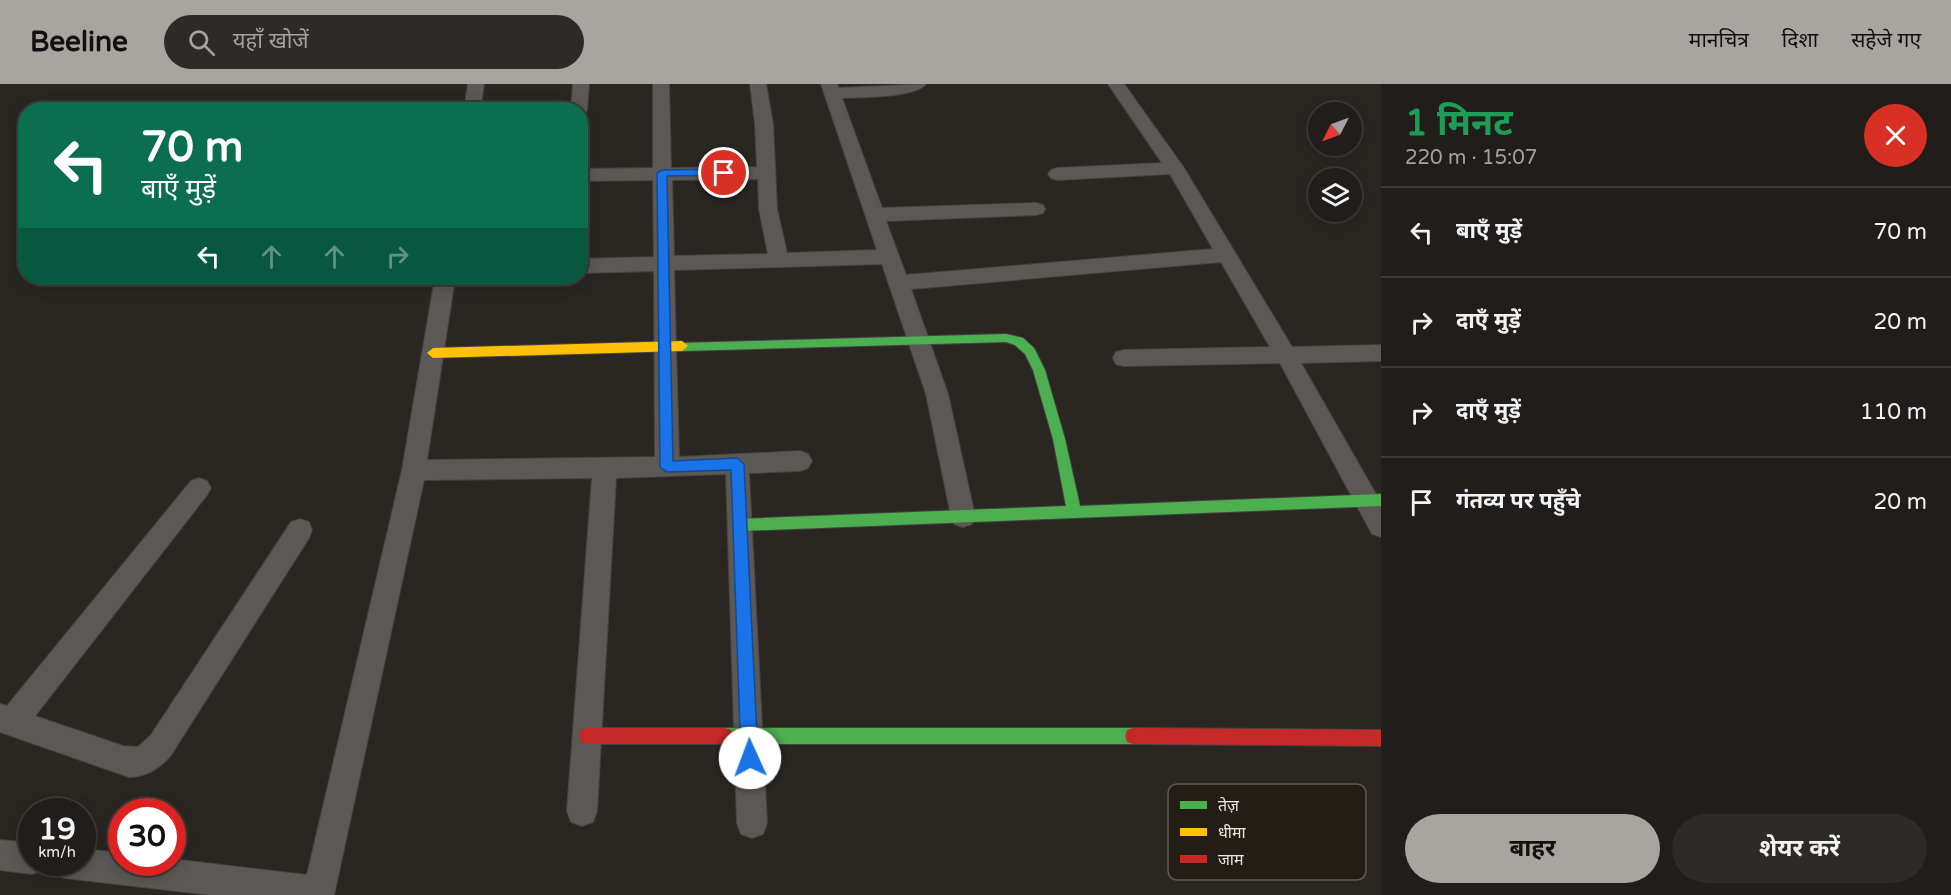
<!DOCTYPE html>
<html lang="hi">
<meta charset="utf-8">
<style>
:root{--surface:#201d1a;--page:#2d2a27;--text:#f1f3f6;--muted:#a2a2a2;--line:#3d3b39;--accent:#a8a4a0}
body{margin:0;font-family:"Varela Round","Noto Sans Devanagari",sans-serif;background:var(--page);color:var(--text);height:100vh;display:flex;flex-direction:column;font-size:22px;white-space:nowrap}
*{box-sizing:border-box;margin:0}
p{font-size:20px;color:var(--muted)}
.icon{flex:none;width:33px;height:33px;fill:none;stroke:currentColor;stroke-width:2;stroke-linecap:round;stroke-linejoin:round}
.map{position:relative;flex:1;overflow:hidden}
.panel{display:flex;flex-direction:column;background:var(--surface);width:570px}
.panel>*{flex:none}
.hud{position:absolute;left:18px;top:18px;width:570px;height:183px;border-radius:24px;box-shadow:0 3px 15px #0003,0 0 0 2px var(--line);background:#0b6e4f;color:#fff;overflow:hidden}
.needle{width:39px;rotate:228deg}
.fabs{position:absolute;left:1308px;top:18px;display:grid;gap:12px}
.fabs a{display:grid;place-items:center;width:54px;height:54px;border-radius:50%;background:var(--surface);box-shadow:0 3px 15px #0003,0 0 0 2px var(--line);font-size:30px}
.speed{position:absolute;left:18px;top:714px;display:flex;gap:12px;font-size:30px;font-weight:700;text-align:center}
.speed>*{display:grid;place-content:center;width:78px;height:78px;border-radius:50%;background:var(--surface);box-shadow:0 3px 15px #0003,0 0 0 2px var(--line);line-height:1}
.speed small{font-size:15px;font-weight:400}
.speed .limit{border:9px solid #d22;background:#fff;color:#111}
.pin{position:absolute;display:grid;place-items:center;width:51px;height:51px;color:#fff;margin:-26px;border:3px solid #fff;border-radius:50%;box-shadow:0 2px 6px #0007}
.me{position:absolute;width:66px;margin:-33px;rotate:358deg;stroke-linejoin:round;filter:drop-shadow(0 0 4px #0008)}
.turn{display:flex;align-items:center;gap:21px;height:126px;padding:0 24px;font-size:27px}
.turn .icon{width:78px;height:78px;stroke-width:2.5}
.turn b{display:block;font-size:42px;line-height:51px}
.lanes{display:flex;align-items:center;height:57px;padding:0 24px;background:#0003;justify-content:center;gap:30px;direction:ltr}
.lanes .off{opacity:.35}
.round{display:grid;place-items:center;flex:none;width:63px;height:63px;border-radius:32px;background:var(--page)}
.head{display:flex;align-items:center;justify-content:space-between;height:102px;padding:0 24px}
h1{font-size:36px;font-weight:700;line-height:45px;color:#1e9e55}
.button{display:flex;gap:12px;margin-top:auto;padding:12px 24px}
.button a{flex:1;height:69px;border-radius:36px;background:var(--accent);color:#111;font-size:24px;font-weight:700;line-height:69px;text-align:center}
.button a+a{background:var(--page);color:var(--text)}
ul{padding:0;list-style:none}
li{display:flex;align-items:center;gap:18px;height:90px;padding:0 24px;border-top:2px solid var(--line)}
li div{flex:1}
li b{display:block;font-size:22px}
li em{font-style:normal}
header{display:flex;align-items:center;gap:36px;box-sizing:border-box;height:84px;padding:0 30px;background:var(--accent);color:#111}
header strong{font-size:28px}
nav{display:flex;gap:33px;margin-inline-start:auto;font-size:21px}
.search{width:420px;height:54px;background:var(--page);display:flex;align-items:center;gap:15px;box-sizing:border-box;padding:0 21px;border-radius:33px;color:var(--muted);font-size:22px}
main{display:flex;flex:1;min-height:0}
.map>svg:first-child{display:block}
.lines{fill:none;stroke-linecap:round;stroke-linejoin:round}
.street-casing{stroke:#464340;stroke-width:2}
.fast-casing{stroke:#464340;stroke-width:2}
.slow-casing{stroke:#464340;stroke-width:2}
.jam-casing{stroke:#464340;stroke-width:2}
.street{fill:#5b5855;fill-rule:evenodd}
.fast{fill:#4caf50;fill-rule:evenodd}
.slow{fill:#ffc107;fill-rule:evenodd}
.jam{fill:#c62828;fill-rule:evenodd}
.route{fill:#1a73e8;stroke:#114b97;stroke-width:1.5}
.key{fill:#231d16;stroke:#5f5a54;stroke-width:1.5}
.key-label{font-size:16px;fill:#ece7e3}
</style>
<header>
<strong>Beeline</strong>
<div class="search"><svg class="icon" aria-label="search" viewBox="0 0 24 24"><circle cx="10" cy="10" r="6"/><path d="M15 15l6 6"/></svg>यहाँ खोजें</div>
<nav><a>मानचित्र</a><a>दिशा</a><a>सहेजे गए</a></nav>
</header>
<main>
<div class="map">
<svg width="1381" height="811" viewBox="0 0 1381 811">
<rect width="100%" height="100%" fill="#2a2723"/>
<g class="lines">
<defs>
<path id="street" d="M468 0H484L480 26H464Z
M573 0H589L587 26 585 30 580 31V26H571Z
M653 0H669L671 84 757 83 755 40 750 0H766L773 40 777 125 787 169 877 166 821 0H837L839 4 926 0C915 14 861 13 842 14L882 124 1036 119 1043 121 1045 125 1043 129 1036 131 886 137 906 191 1213 165 1170 90 1057 96 1051 94 1048 90 1051 86 1057 84 1162 79 1108 0H1124L1184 84 1292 263 1381 261V277L1301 279 1381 419V453L1372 450 1280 279 1124 282 1116 280 1113 274 1116 268 1124 266 1270 263 1221 178 911 205 948 310 975 432 972 440 963 443 954 440 951 432 926 310 882 180 674 186 679 373 800 367 808 370 812 377 808 384 800 387 749 389 767 739 763 750 752 754 741 750 737 739 726 390 616 394 597 727 593 738 582 742 571 738 567 727 592 394 424 396 334 811H211L64 794 53 789 49 778H82V765L122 769V778H172V775L307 791 402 386 435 194H455L427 376 655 373 654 187 580 189V175L654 173 653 96 580 97V85L653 84ZM758 95 759 125 768 170 674 172 672 96Z
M199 394 207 397 211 404 207 411 35 632 123 662 138 663 151 651 291 438 300 435 309 438 312 446 309 454 171 671C160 684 146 693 129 693L0 648V620L7 622 191 397Z
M0 756 32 759V778H46L43 786 32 790 0 786Z"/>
<path id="fast" d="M1006 250 1023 254 1034 264 1045 286 1065 355 1080 422 1381 410V422L740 447 735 445 733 441 735 437 740 435 1066 422 1053 355 1033 286 1025 270 1015 261 1006 258 682 267 676 262 678 259Z
M725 644H1133L1139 646 1141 652 1139 658 1133 660H725L719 658 717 652 719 646Z"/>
<path id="slow" d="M682 257 688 262 682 267 433 274 427 269 433 264Z"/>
<path id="jam" d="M587 644H725L731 646 733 652 731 658 725 660H587L581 658 579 652 581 646Z
M1133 644 1381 646V662L1133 660 1127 658 1125 652 1127 646Z"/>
</defs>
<use href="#street" class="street-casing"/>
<use href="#fast" class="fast-casing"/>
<use href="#slow" class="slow-casing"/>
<use href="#jam" class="jam-casing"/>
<use href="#street" class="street"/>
<use href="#fast" class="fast"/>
<use href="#slow" class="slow"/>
<use href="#jam" class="jam"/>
</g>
<path class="route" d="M724 85 729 89 728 91 667 92 673 377 737 374 744 380 758 674 755 680 750 682 744 680 741 674 731 386 667 388 660 383 657 89 662 86Z"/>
<rect x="1168" y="700" width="198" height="96" rx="9" class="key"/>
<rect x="1180" y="717" width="27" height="8" fill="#4caf50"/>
<rect x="1180" y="744" width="27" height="8" fill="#ffc107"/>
<rect x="1180" y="771" width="27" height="8" fill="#c62828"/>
<g class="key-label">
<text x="1218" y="727">तेज़</text>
<text x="1218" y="754">धीमा</text>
<text x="1218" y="781">जाम</text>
</g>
</svg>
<div class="fabs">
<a><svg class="needle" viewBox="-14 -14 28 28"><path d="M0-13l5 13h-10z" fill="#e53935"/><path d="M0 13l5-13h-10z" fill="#a2a2a2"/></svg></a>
<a><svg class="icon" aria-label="layers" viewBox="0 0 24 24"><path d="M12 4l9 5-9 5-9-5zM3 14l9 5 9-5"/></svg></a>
</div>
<div class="speed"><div>19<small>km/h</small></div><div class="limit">30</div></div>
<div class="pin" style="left:724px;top:89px;background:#d93025"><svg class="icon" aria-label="arrive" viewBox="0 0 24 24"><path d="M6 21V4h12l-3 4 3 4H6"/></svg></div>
<svg class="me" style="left:750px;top:674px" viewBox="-20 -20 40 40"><circle r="19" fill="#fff"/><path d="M0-13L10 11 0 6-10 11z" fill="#1a73e8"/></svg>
<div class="hud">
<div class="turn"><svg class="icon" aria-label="left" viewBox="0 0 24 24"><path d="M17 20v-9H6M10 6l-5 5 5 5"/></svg><div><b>70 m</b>बाएँ मुड़ें</div></div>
<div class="lanes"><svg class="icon" aria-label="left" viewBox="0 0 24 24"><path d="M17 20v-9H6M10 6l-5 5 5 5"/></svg><svg class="icon off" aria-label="ahead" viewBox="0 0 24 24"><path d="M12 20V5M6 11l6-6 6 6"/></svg><svg class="icon off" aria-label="ahead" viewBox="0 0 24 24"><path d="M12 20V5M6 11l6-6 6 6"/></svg><svg class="icon off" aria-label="right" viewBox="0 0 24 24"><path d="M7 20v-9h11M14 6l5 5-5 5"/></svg></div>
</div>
</div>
<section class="panel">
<div class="head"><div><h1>1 मिनट</h1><p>220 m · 15:07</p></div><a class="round" style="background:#d93025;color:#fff"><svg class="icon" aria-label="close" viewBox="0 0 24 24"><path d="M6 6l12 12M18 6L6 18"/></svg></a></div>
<ul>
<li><svg class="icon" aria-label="left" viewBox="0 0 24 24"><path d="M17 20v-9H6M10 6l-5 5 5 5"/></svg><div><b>बाएँ मुड़ें</b></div><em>70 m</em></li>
<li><svg class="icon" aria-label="right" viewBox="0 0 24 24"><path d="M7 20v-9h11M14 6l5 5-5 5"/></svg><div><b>दाएँ मुड़ें</b></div><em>20 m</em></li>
<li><svg class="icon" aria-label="right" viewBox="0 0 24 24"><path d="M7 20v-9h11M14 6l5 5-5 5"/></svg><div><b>दाएँ मुड़ें</b></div><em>110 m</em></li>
<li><svg class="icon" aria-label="arrive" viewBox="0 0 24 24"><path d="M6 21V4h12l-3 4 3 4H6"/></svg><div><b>गंतव्य पर पहुँचे</b></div><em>20 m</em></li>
</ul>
<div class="button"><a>बाहर</a><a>शेयर करें</a></div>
</section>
</main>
